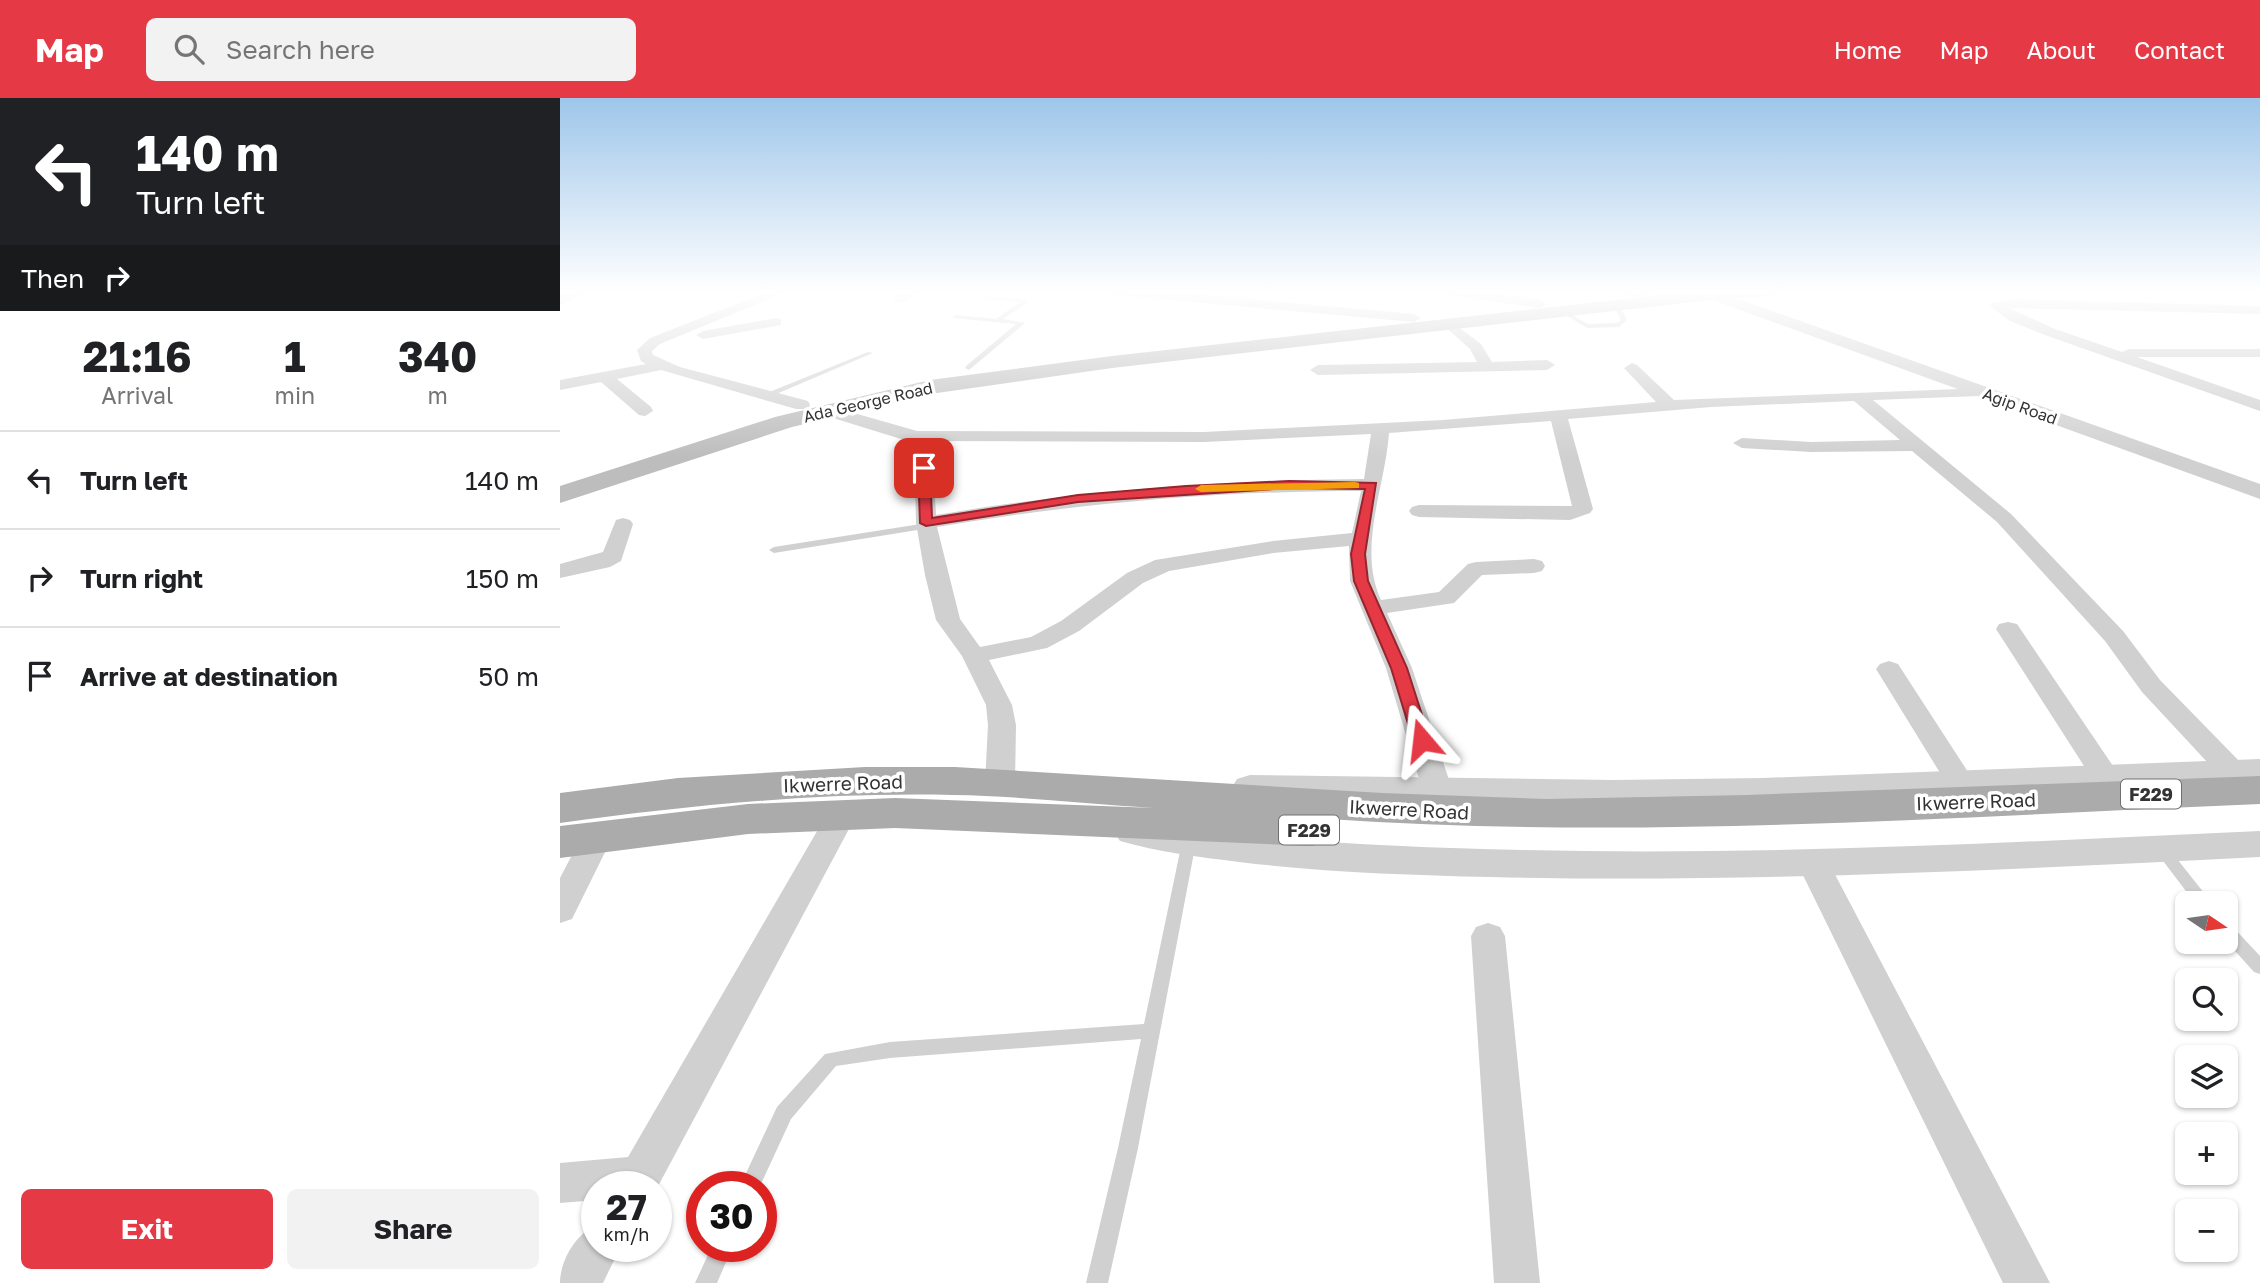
<!DOCTYPE html>
<meta charset="utf-8">
<style>
:root{--surface:#fff;--page:#f2f2f2;--text:#202124;--muted:#757577;--line:#e0e0e0;--accent:#e63946}
body{margin:0;font-family:"Golos Text",sans-serif;background:var(--page);color:var(--text);height:100vh;display:flex;flex-direction:column;font-size:26px;white-space:nowrap}
*{box-sizing:border-box;margin:0}
p{font-size:23px;color:var(--muted)}
.icon{flex:none;width:38px;height:38px;fill:none;stroke:currentColor;stroke-width:2;stroke-linecap:round;stroke-linejoin:round}
.map{position:relative;flex:1;overflow:hidden}
.sheet{display:flex;flex-direction:column;background:var(--surface);width:560px}
.sheet>*{flex:none}
.hud{background:#202124;color:#fff;overflow:hidden}
.needle{width:46px;rotate:103deg}
.buttons{position:absolute;left:1615px;top:793px;display:grid;gap:14px}
.buttons a{display:grid;place-items:center;width:63px;height:63px;border-radius:10px;background:var(--surface);box-shadow:0 2px 5px #0004;font-size:35px}
.speed{position:absolute;left:21px;top:1073px;display:flex;gap:14px;font-size:35px;font-weight:700;text-align:center}
.speed>*{display:grid;place-content:center;width:91px;height:91px;border-radius:50%;background:var(--surface);box-shadow:0 2px 5px #0004;line-height:1}
.speed small{font-size:18px;font-weight:400}
.speed .limit{border:10px solid #d22;background:#fff;color:#111}
.pin{position:absolute;display:grid;place-items:center;width:60px;height:60px;color:#fff;margin:-30px;border-radius:14px;box-shadow:0 4px 10px #0006}
.me{position:absolute;width:77px;margin:-38px;rotate:343deg;stroke-linejoin:round;filter:drop-shadow(0 0 5px #0008)}
.turn{display:flex;align-items:center;gap:24px;height:147px;padding:0 21px;font-size:32px}
.turn .icon{width:91px;height:91px;stroke-width:2.5}
.turn b{display:block;font-size:49px;line-height:60px}
.then{display:flex;align-items:center;height:66px;padding:0 21px;background:#0003;gap:14px;font-size:26px}
.eta{display:flex;justify-content:space-evenly;align-items:center;height:119px;text-align:center}
.eta b{font-size:42px;font-weight:700;line-height:49px}
.primary-button{display:flex;gap:14px;margin-top:auto;padding:14px 21px}
.primary-button a{flex:1;height:80px;border-radius:10px;background:var(--accent);color:#fff;font-size:28px;font-weight:700;line-height:80px;text-align:center}
.primary-button a+a{background:var(--page);color:var(--text)}
ul{padding:0;list-style:none}
li{display:flex;align-items:center;gap:21px;height:98px;padding:0 21px;border-top:2px solid var(--line)}
li div{flex:1}
li b{display:block;font-size:26px}
li em{font-style:normal}
header{display:flex;align-items:center;gap:42px;box-sizing:border-box;height:98px;padding:0 35px;background:var(--accent);color:#fff}
header strong{font-size:33px}
nav{display:flex;gap:38px;margin-inline-start:auto;font-size:24px}
.search{width:490px;height:63px;background:var(--page);display:flex;align-items:center;gap:18px;box-sizing:border-box;padding:0 24px;border-radius:10px;color:var(--muted);font-size:26px}
main{display:flex;flex:1;min-height:0}
.map>svg:first-child{display:block}
.lines{fill:none;stroke-linecap:round;stroke-linejoin:round}
.service{fill:#d0d0d0;fill-rule:evenodd}
.minor{fill:#d0d0d0;fill-rule:evenodd}
.tertiary{fill:#d0d0d0;fill-rule:evenodd}
.secondary{fill:#bdbdbd;fill-rule:evenodd}
.primary{fill:#ababab;fill-rule:evenodd}
.route{fill:#e63946;stroke:#96252e;stroke-width:2}
.slow{fill:#f59e0b}
.labels{text-anchor:middle;dominant-baseline:central;stroke-width:7;stroke-linejoin:round;paint-order:stroke}
.far-street-label{font-size:16px;fill:#333;stroke:#fff}
.shield{fill:#fff;stroke:#707070;stroke-width:2}
.shield-label{font-size:18px;font-weight:bold;fill:#333}
.street-label{font-size:19px;fill:#333;stroke:#fff}
</style>
<header>
<strong>Map</strong>
<div class="search"><svg class="icon" aria-label="search" viewBox="0 0 24 24"><circle cx="10" cy="10" r="6"/><path d="M15 15l6 6"/></svg>Search here</div>
<nav><a>Home</a><a>Map</a><a>About</a><a>Contact</a></nav>
</header>
<main>
<section class="sheet">
<div class="hud">
<div class="turn"><svg class="icon" aria-label="left" viewBox="0 0 24 24"><path d="M17 20v-9H6M10 6l-5 5 5 5"/></svg><div><b>140 m</b>Turn left</div></div>
<div class="then">Then<svg class="icon" aria-label="right" viewBox="0 0 24 24"><path d="M7 20v-9h11M14 6l5 5-5 5"/></svg></div>
</div>
<div class="eta">
<div><b>21:16</b><p>Arrival</p></div>
<div><b>1</b><p>min</p></div>
<div><b>340</b><p>m</p></div>
</div>
<ul>
<li><svg class="icon" aria-label="left" viewBox="0 0 24 24"><path d="M17 20v-9H6M10 6l-5 5 5 5"/></svg><div><b>Turn left</b></div><em>140 m</em></li>
<li><svg class="icon" aria-label="right" viewBox="0 0 24 24"><path d="M7 20v-9h11M14 6l5 5-5 5"/></svg><div><b>Turn right</b></div><em>150 m</em></li>
<li><svg class="icon" aria-label="arrive" viewBox="0 0 24 24"><path d="M6 21V4h12l-3 4 3 4H6"/></svg><div><b>Arrive at destination</b></div><em>50 m</em></li>
</ul>
<div class="primary-button"><a>Exit</a><a>Share</a></div>
</section>
<div class="map">
<svg width="1700" height="1185" viewBox="0 0 1700 1185">
<rect width="100%" height="100%" fill="#fff"/>
<g class="lines">
<path class="service" d="M424 198 468 202V204L443 221 465 225 409 272 405 270 406 268 456 226 394 220 393 219 396 217 436 221 460 204 426 201Z
M1056 205 1059 207 1067 222 1059 229 1027 230 999 213 1004 212 1028 226 1057 225 1061 222 1053 207Z
M308 254 313 255 209 299 202 297Z
M367 425 370 426V430L214 455 209 452 214 449Z
M629 739 634 740 636 744 578 1050 548 1185H526L558 1050 581 941 330 960 276 968 231 1021 200 1088H180L217 1009 265 956 330 944 584 926 622 744 624 740Z
M1601 746 1606 747 1652 805H1635L1594 751 1596 747Z
M1666 826 1672 828 1700 858V876L1694 874 1666 843Z
M152 1148H173L157 1185H135Z"/>
<path class="minor" d="M14 193H32L0 207V198Z
M210 193H228L100 246 92 253 93 257 120 269 248 303 250 307 248 311H236L101 272 57 281 91 309 93 313 85 318 79 317 41 284 0 292V282L86 266 81 263 77 252 90 240Z
M344 193H360L344 204H334V198Z
M550 193H601L854 216 861 220 854 224 556 197Z
M882 193H917L980 202 987 206 980 210 888 197Z
M1057 193H1088L1089 195C1082 201 1064 199 1057 193Z
M1455 201 1700 208V216L1449 210 1495 231 1562 254 1569 251H1700V259H1577L1700 302V313L1485 237 1450 223 1430 208 1432 205Z
M216 220 221 221V227L143 241 136 237 143 233Z
M889 222 921 246 932 264 987 262 995 267 987 272 758 277 750 272 758 267 917 264 910 251 882 226Z
M1072 265 1077 267 1114 302 1425 290 1427 293 1425 296 1419 298 1313 302 1451 416 1563 533 1600 582 1682 666 1686 673 1682 680 1672 682 1662 680 1582 594 1545 543 1437 424 1352 353 1251 354 1182 350 1173 345 1182 340 1251 344 1340 342 1294 303 1151 309 1008 321 1033 411 1030 415 1010 422 859 419 852 417 849 413 852 409 859 407 1012 408 991 323 829 335C825 391 797 449 821 502L879 494 908 466 916 464 974 461 982 463 985 468 982 473 974 475 922 477 894 505 827 515 852 570 892 691 887 698 877 701 867 698 862 691 826 570 790 483 789 448 713 455 609 473 583 485 519 533 487 550 429 562 452 607 456 627 455 685 450 692 440 695 430 692 425 685 428 627 426 607 402 558 376 522 365 477 356 425 354 345 260 316 258 312 266 307 357 333 644 334 883 322 1096 304 1064 270ZM811 336 804 381C660 382 518 393 376 417L372 343 644 344ZM801 393 792 435 713 443 595 462 567 475 501 523 471 539 420 549 400 521 377 429C518 405 659 393 801 393Z
M63 420 70 422 73 426 61 463 50 469 0 480V466L43 454 56 422Z
M1448 524 1457 526 1555 671 1560 678 1555 685 1545 687 1535 685 1436 531 1439 526Z
M1329 563 1338 566 1410 677 1415 684 1410 691 1400 694 1390 691 1316 571 1320 566Z
M282 706 293 709 297 716 96 1092V1088H37V1102L0 1105V1065L68 1059 267 716 271 709Z
M37 727 48 730 53 738 12 821 0 825V780L26 730Z
M1254 755 1265 759 1270 767 1490 1185H1443L1238 767 1243 759Z
M928 825 940 829 945 838 980 1185H934L911 838 916 829Z
M37 1127V1148H61L43 1185H0C0 1163 16 1135 37 1127Z"/>
<path class="tertiary" d="M1133 193H1156L1700 386V401L1136 196Z
M1700 661V683L1203 704 1053 706 690 701 677 697 672 689 677 681 690 677 1053 682 1203 680Z
M573 721C702 744 832 749 963 752 1209 758 1454 744 1700 733V759C1444 772 1188 785 931 779 847 777 762 774 679 764 639 759 598 754 560 743L554 734 560 725Z"/>
<path class="secondary" d="M1136 193H1220L1211 198 1151 202 552 270 370 296 232 329 0 405V388L215 319 370 282 552 258Z"/>
<path class="primary" d="M305 669H395L822 695 986 701 1187 697 1700 678V706C1390 719 1078 742 768 721L775 732 768 743 752 748 335 730 188 736 0 760V728L188 706 335 700 595 710C528 706 460 698 393 697 261 694 130 707 0 725V695L118 680Z"/>
</g>
<linearGradient id="sky" x2="0" y2="1"><stop stop-color="#9ec6ea"/><stop offset="0.54" stop-color="#fff"/><stop offset="1" stop-color="#fff" stop-opacity="0"/></linearGradient>
<rect width="1700" height="359" fill="url(#sky)"/>
<path class="route" d="M364 367 370 370 372 420 518 397 626 388 729 383 816 385 805 456 808 483 847 570 870 642 862 648 853 642 831 570 794 483 791 456 805 391 729 390 518 404 366 428 360 425 358 370Z"/>
<path class="slow" d="M795 384 799 385V390L641 394 635 391 641 387Z"/>
<g class="labels">
<g class="far-street-label">
<text transform="translate(308 304) rotate(-13)">Ada George Road</text>
<text transform="translate(1460 308) rotate(20)">Agip Road</text>
</g>
<g class="shield">
<rect x="1561" y="681.5" width="60" height="29" rx="5"/>
<rect x="719" y="717.5" width="60" height="29" rx="5"/>
</g>
<g class="shield-label">
<text x="1591" y="696">F229</text>
<text x="749" y="732">F229</text>
</g>
<g class="street-label">
<text transform="translate(283 685) rotate(-2)">Ikwerre Road</text>
<text transform="translate(1416 703) rotate(-2)">Ikwerre Road</text>
<text transform="translate(849 711) rotate(3)">Ikwerre Road</text>
</g>
</g>
</svg>
<div class="buttons">
<a><svg class="needle" viewBox="-14 -14 28 28"><path d="M0-13l5 13h-10z" fill="#e53935"/><path d="M0 13l5-13h-10z" fill="#757577"/></svg></a>
<a><svg class="icon" aria-label="search" viewBox="0 0 24 24"><circle cx="10" cy="10" r="6"/><path d="M15 15l6 6"/></svg></a>
<a><svg class="icon" aria-label="layers" viewBox="0 0 24 24"><path d="M12 4l9 5-9 5-9-5zM3 14l9 5 9-5"/></svg></a>
<a>+</a>
<a>−</a>
</div>
<div class="speed"><div>27<small>km/h</small></div><div class="limit">30</div></div>
<div class="pin" style="left:364px;top:370px;background:#d93025"><svg class="icon" aria-label="arrive" viewBox="0 0 24 24"><path d="M6 21V4h12l-3 4 3 4H6"/></svg></div>
<svg class="me" style="left:862px;top:642px" viewBox="-20 -20 40 40"><path d="M0-17L14 15 0 8-14 15z" fill="#e63946" stroke="#fff" stroke-width="4"/></svg>
</div>
</main>
